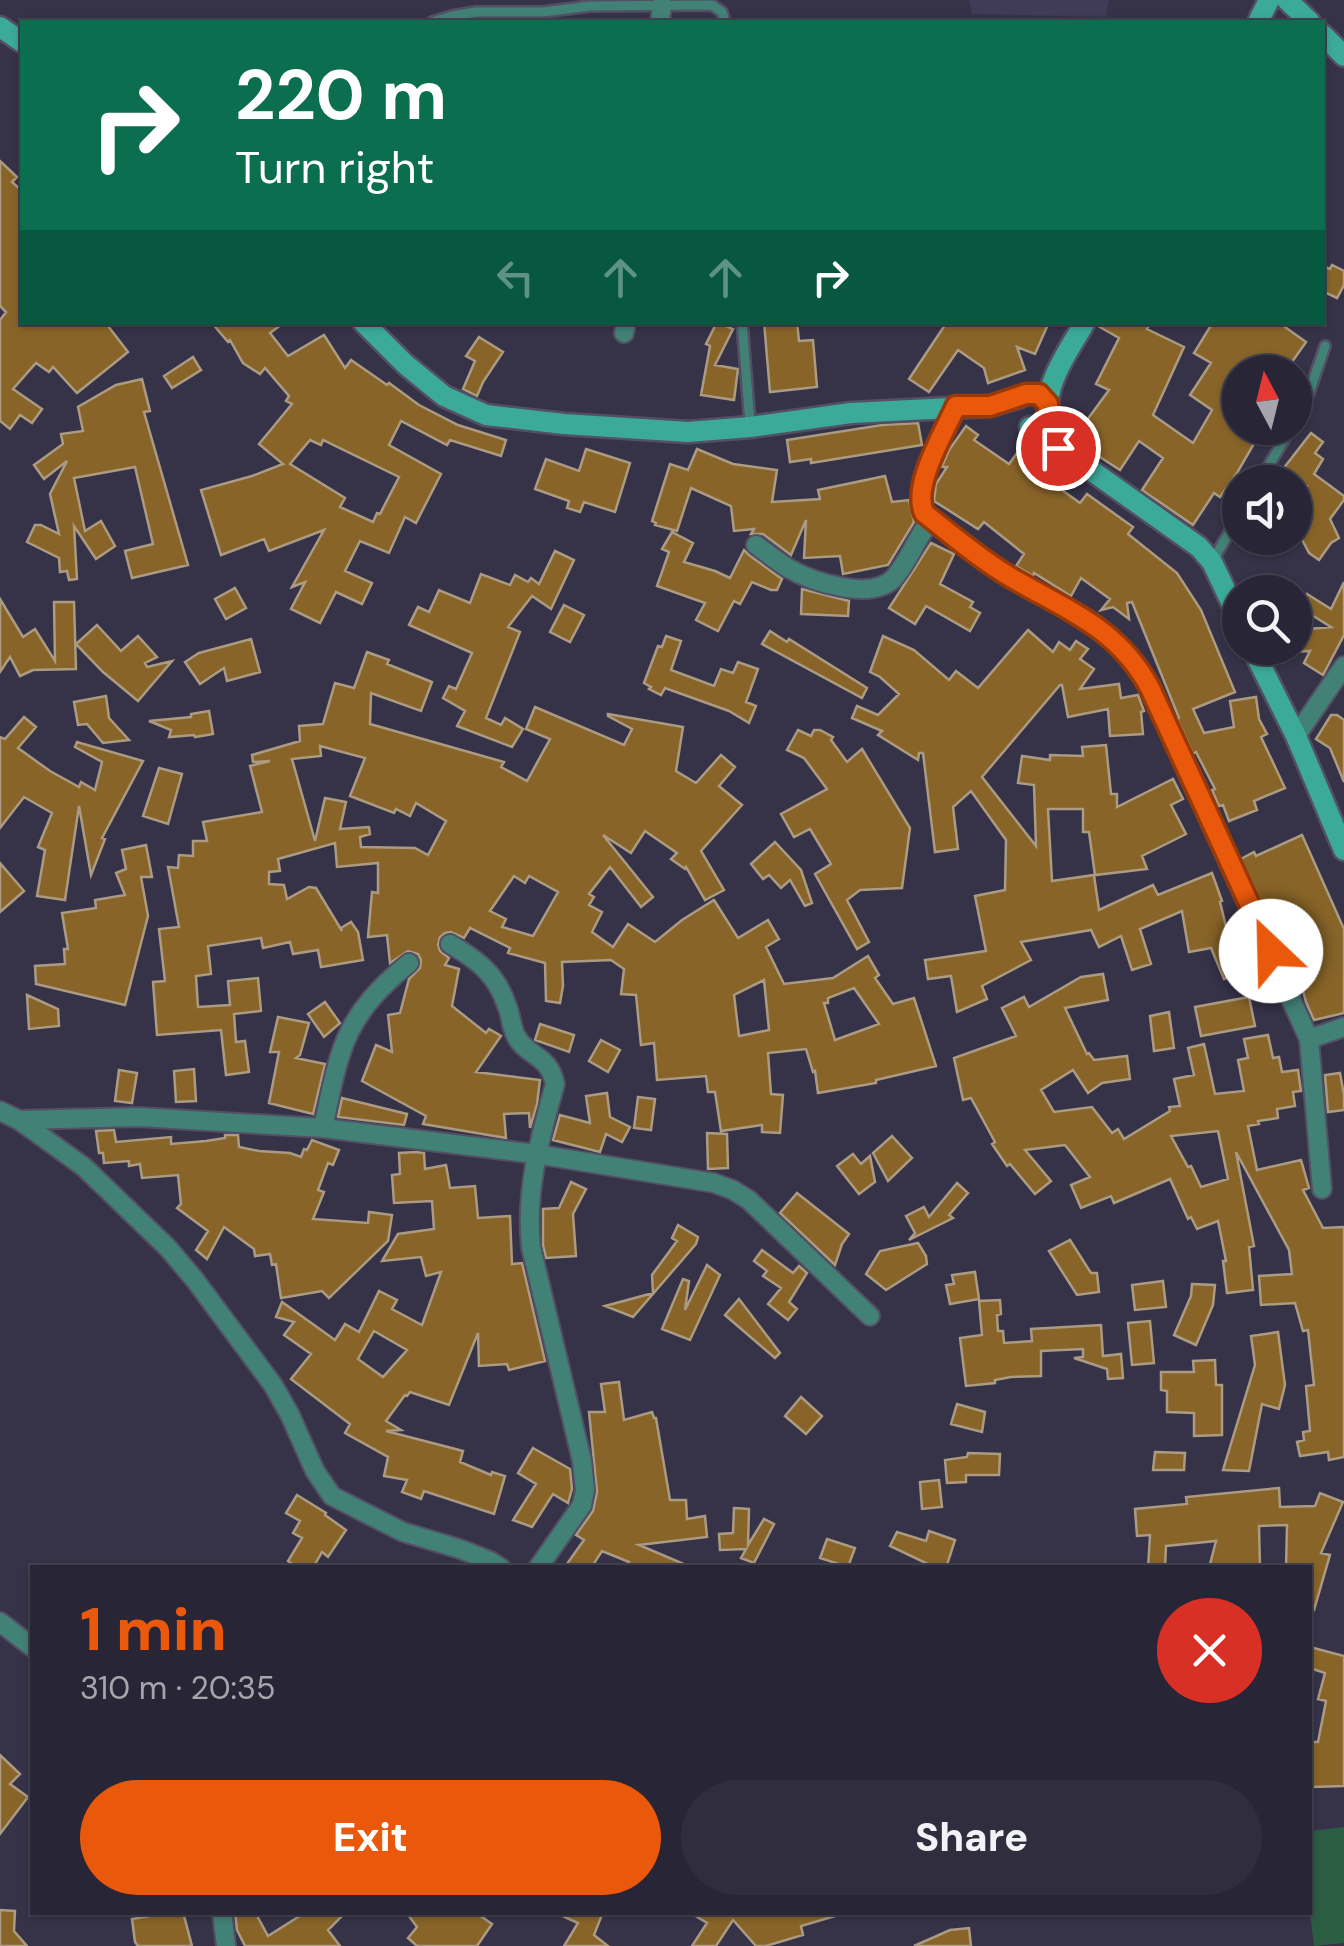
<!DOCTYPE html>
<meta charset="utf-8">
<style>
:root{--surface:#282636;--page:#302e3e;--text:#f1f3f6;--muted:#a5a5ad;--line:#444351;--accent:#ea580c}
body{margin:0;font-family:"DM Sans",sans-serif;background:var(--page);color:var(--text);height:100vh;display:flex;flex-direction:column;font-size:38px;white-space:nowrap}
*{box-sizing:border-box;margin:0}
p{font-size:32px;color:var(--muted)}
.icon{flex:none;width:55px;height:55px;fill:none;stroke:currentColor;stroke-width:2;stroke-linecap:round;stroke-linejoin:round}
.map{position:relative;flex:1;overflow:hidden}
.side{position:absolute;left:30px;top:1565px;width:1282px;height:350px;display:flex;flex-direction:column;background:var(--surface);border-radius:0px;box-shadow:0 2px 8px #0004,0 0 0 2px var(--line)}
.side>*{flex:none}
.hud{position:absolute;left:20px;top:20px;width:1305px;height:305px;border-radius:0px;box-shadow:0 2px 8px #0004,0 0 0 2px var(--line);background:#0b6e4f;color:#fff;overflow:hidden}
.needle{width:65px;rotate:353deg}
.fabs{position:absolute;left:1222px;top:355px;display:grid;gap:20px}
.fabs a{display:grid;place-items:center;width:90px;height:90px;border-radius:50%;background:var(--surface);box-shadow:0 2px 8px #0004,0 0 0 2px var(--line);font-size:50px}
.pin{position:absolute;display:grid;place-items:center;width:85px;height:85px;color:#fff;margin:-42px;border:5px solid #fff;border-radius:50%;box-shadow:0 2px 10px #0007}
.me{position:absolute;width:110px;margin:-55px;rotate:336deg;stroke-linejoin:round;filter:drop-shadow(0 0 8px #0008)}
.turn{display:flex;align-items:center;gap:35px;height:210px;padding:0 50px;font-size:45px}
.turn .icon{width:130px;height:130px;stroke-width:2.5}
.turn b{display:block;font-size:70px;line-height:85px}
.lanes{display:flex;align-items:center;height:95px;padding:0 50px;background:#0003;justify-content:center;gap:50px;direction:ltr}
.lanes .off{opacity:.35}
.round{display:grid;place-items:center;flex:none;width:105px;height:105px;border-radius:52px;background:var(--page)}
.headline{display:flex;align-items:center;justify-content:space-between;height:170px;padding:0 50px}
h1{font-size:60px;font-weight:800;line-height:75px;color:var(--accent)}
.button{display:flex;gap:20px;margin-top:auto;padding:20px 50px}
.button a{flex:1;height:115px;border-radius:60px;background:var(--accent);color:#fff;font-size:40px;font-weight:800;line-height:115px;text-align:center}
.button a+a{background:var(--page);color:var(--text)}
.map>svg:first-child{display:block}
.built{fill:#403b56}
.green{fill:#2b5d43}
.building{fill:#886428;stroke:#ab9b83;stroke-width:2.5;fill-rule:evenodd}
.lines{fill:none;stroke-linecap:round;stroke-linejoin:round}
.lane-casing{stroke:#534f64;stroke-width:14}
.street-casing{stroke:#534f64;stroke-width:22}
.secondary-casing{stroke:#534f64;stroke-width:25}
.lane{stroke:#428176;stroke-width:9}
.street{stroke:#428176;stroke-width:18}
.secondary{stroke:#3caa99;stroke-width:20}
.route-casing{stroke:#983908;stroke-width:25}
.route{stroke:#ea580c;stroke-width:18}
</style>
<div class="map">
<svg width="1344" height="1946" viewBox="0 0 1344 1946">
<rect width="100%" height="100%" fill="#363248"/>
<path class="built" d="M969 0H1109L1106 17 972 14Z"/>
<path class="green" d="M1344 1827V1943L1314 1946 1310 1913V1831Z"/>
<path class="building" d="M0 161 17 177 12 182 22 191V322H105L128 352 77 393 53 367 49 372 36 363 13 389 42 409 32 423 20 415 10 429 0 421V320L6 312 0 306Z
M1322 265 1330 269 1332 265 1344 271V285L1337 298 1322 291Z
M211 322H285L270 333 288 356 324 335 345 368 351 360 387 385 389 383 419 405 458 425 506 440 501 456 450 440 447 445 401 421 389 445 441 474 416 523 405 517 389 553 360 541 345 571 372 583 362 604 336 592 320 623 291 609 305 582 292 587 324 530 269 551 264 539 221 555 201 490 252 476 283 464 259 444 292 404 286 401 289 396 265 368 260 374 243 363 230 340 228 342ZM310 440 321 445 323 440 399 477 380 514 377 513 373 522 340 507 345 498 290 464Z
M717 322 733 329 715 365 738 369 734 400 701 395 710 346 706 344Z
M764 322H797L799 341 813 340 817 387 770 392Z
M947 322H1049L1035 354 1017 347 1025 370 988 383 984 368 958 350 929 392 909 379Z
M1099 322H1151L1147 329 1184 347 1153 415 1193 443 1212 410 1190 395 1211 363 1194 353 1213 322H1278L1306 342 1285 372H1240V428H1263L1237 473 1220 497 1214 493 1193 525 1142 490 1163 458 1139 441 1120 470 1069 437 1063 422 1071 410 1087 420 1109 390 1096 384 1119 338 1098 326Z
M479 337 503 352 483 382 477 396 463 389 475 361 466 356Z
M193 357 201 370 172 388 164 376Z
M142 379 150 411 144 412 188 565 132 578 125 551 153 544 135 467 74 478 85 531 101 521 115 546 96 559 74 526 77 579 69 580 67 571 60 572 59 558 27 542 35 525H41L59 534 50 494 67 461 44 479 34 465 63 444 61 434 83 431 78 407 116 385Z
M918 423 922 445 811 463V459L790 462 787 440 882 425Z
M966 426 978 435 974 440 1009 464 1017 453 1043 472 1041 475 1080 503 1087 494 1133 527 1128 534 1177 573 1201 610 1235 692 1193 709 1204 733 1234 727 1230 701 1256 697 1259 719 1267 734 1261 737 1285 788 1254 801 1257 810 1229 821 1223 805 1219 806 1212 790 1215 789 1196 752 1193 754 1177 719 1179 718 1132 602 1127 603 1129 619 1113 607 1101 610 1110 599 1081 578 1071 596 1034 573 1033 576 1016 566 1024 554 984 522 978 529 934 501 936 484 947 467H941L943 464 949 450Z
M1311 433 1323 442 1315 453 1323 459 1314 474 1344 496V500L1330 519 1339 538 1331 543 1319 560 1309 553 1295 526V502L1307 486 1283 469Z
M586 449 630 463 615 512 584 502 580 512 567 508 569 501 535 489 546 459 579 471Z
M697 449 733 464 777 470 772 502 820 499 818 490 885 476 892 502 909 500 914 522 888 565 843 574 840 556 804 558 806 520 791 555 763 534H751L754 529 734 531 731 506 691 488 677 531 655 525 656 523 652 521 670 464 688 470Z
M672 532 693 543 684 562 715 571 730 578 744 550 749 555 782 579 777 590H771L752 582 740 604 734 601 718 631 696 620 705 603 657 586 669 552 662 549Z
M931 543 954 554 940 584 973 602 970 607 980 613 970 631 926 606 915 624 889 608Z
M555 551 574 560 551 609 532 596 508 627 520 632 486 718 501 725 505 718 523 729 512 747 457 726 465 711 443 698 449 686 456 689 472 653 409 625 418 607 429 612 439 590 470 603 481 574 510 585 515 575 528 582 531 578 539 584Z
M1344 582V635L1323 675 1304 663 1310 651 1295 652V630L1331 627 1299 607 1307 594 1331 609Z
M235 588 246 608 226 619 215 599Z
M802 589 849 601 848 616 801 614Z
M0 599 23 637 35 629 55 661 54 602H74L76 669 33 670 20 676 10 657 0 672Z
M564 605 584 615 570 642 550 632Z
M97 625 121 651 138 636 157 657 145 663 147 667 172 661 138 701 103 672 76 644Z
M1028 630 1053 652 1059 642 1070 650 1076 641 1088 649 1080 659 1094 669 1080 689 1119 684 1121 698 1138 695 1144 711 1141 712 1143 734 1110 736 1108 709 1068 717 1062 685H1060L982 777 1036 846 1034 785 1018 783 1022 756 1050 760V755L1083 756 1082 747 1106 745 1111 794H1117V807L1173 779 1183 799 1171 805 1186 834 1142 856 1147 869 1095 875 1089 832H1083V809H1048L1052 881 1094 875 1099 910 1153 885 1158 895 1212 873 1222 901 1220 902 1233 955 1239 953 1246 970 1224 979 1211 948 1189 952 1182 911 1140 929 1151 964 1132 970 1121 936 1099 947 1091 930 1021 942 1031 960 982 986 987 999 957 1012 951 976 928 979 925 960 986 951 975 896 1005 890 1006 840 971 791 953 807 958 849 935 852 923 753H919L918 760 878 735 882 731 852 718 857 706 878 715 899 694 880 677 870 672 883 636 914 650 949 680 956 671 978 688Z
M770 631 787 642 789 639 867 688 862 698 762 644Z
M666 636 681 641 671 670 714 686 721 669 733 673 738 662 758 669 746 702 756 706 749 723 729 711 665 688 661 695 649 689 651 687 644 683 658 646 662 647Z
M251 639 260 672 227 681 224 668 200 684 185 662 199 653Z
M367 652 389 660 387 664 432 682 421 711 371 693 370 724 504 762 501 767 527 781 550 739 526 729 535 707 624 745 632 729 608 716V714L683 727 676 771 696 783 721 755 735 767 719 786 742 805 701 851 724 890 705 900 686 867 685 869 671 859 677 853 645 831 631 853 603 835 653 897 641 907 610 867 589 894 594 897 589 905 602 912 592 932 613 947 628 924 655 942 682 920 714 900 738 938 768 920 779 939 766 947 784 984 833 978 868 956 879 975 875 978 893 1004 914 998 936 1066 876 1080V1083L818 1093 815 1071 813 1072 806 1049 768 1053 771 1094 783 1095 780 1133 762 1132V1125L721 1131 715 1092H708L706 1076 657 1080 654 1043 641 1045 636 995 621 994 624 969 611 960 562 962 563 986 560 1003 546 1001 545 963 508 953 510 948 470 928 464 938 451 932 445 933 440 937 438 945 440 951 449 958 445 965 459 969 452 1006 486 1033 489 1029 501 1036 476 1072 540 1080 537 1104 530 1128 529 1113 504 1114 506 1138 423 1124 426 1116 362 1081 376 1045 392 1052 388 1015 400 1013 409 979 420 968 421 960 418 954 408 951 390 963 387 935 368 937 372 892 378 893V863L337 867 335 843 278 859 280 871 269 872V884L284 885 287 899 309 887 316 888 342 931 341 928 351 922 358 932 363 960 321 967 318 950 293 954 290 942 263 948 261 938 208 946 211 974 196 976 198 1007 230 1005 228 981 258 978 261 1011 234 1014 236 1042 245 1041 249 1072 226 1075 221 1030 157 1035 153 982 165 981 159 929 179 927 168 867 178 868 179 855 193 856V841H207L203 822 262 812 250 766 270 761 253 762 252 755 300 741 299 726 323 724 335 683 354 688ZM320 746 365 758 350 796 394 813 396 809 410 816 416 803 446 821 428 855 415 848 361 847 360 837 370 834 369 827 340 829 346 802 325 798 315 841 292 759 321 756ZM514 876 525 883 529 876 558 892 533 936 502 927 506 919 490 911ZM764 980 769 1030 739 1036 734 995ZM854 988 879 1024 835 1040 824 1003H828V998Z
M106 696 109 718 129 740 103 743 87 724 78 725 74 702Z
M209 711 213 734 195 737 194 735 169 737 171 730 149 721 191 717V714Z
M1331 715H1337L1344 720V782L1330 748 1316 739Z
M24 717 36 727 18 748 50 771 79 787 81 782 95 790 102 762 75 747 77 742 143 761 102 838 105 839 91 875 79 806 65 900 37 896 45 850 38 847 52 813 24 797 0 828V737L5 739Z
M798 730 811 736 814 730H820L833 737 831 740 847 762 862 749 910 828 902 888 860 890 847 900 869 942 857 949 815 874 831 864 810 829 794 837 781 814 827 789 804 758 787 750Z
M159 768 182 774 168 824 143 816Z
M1302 835 1344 929V1013L1314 1020 1306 1002 1299 976 1296 977 1241 859 1254 852 1256 856Z
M775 842 801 870 812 903 805 906 790 880 781 888 769 875 763 879 751 864Z
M146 845 152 877H141L148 916 125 1005 36 984 35 966 65 964 64 949H68L62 913 96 908 95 900 125 895 116 873 126 869 122 850Z
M0 863 24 891 0 912Z
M1103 974 1108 1000 1065 1008 1087 1054 1089 1053 1094 1060 1127 1056 1130 1079 1102 1083 1088 1093 1073 1070 1041 1090 1054 1112 1092 1107 1112 1133 1118 1129 1124 1139 1170 1111 1169 1107 1180 1106 1174 1079 1194 1075 1188 1048 1204 1044 1215 1094 1244 1091 1238 1060 1248 1058 1244 1039 1268 1035 1273 1058 1279 1057 1282 1072 1298 1070 1301 1091 1293 1092 1295 1106 1277 1109 1278 1118 1258 1121 1259 1124 1248 1126 1257 1170 1301 1160 1309 1188 1303 1190 1323 1228 1344 1227V1457L1329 1460 1328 1452 1300 1456 1297 1442 1304 1440 1303 1432 1310 1431 1306 1386 1314 1385 1308 1330 1303 1331 1295 1303 1261 1305 1259 1276 1292 1274 1289 1250 1236 1152 1254 1246 1249 1247 1253 1290 1227 1293 1223 1261H1226L1218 1221 1197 1229 1191 1217 1188 1219 1170 1179 1114 1203 1111 1196 1081 1208 1071 1185 1090 1177 1065 1145 1025 1150 1051 1181 1035 1194 1010 1164 1007 1166 992 1144 995 1142 971 1098 963 1100 954 1058 1016 1036 1002 1008 1024 997 1029 1007 1081 977ZM1218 1131 1228 1179 1201 1187 1191 1166 1188 1167 1171 1136Z
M27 995 58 1009 59 1026 29 1029Z
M1249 997 1255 1026 1201 1036 1195 1007Z
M325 1002 340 1023 324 1037 308 1014Z
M1169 1012 1174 1048 1154 1051 1150 1016Z
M278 1017 309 1023 300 1055 296 1058 325 1064 313 1114 269 1103 279 1052H270Z
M540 1024 574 1035 569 1052 535 1040Z
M601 1040 620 1050 608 1072 589 1061Z
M194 1069 196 1101 176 1102 174 1071Z
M119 1070 137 1073 132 1103 115 1101Z
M1340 1073 1344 1095V1110L1328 1112 1325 1075Z
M607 1093 610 1117 630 1127 622 1142 606 1134 600 1152 553 1140 560 1115 590 1123 586 1096Z
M638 1097 655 1099 651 1130 634 1128Z
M342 1098 407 1114 404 1125 338 1117Z
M114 1130 116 1142 171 1137V1144L206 1141 225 1138V1135H238L239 1147 259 1151 290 1153 301 1157 304 1149 307 1150 312 1140 339 1150 333 1165 328 1163 318 1190 324 1192 313 1219 368 1223 369 1212 392 1215 388 1241 329 1298 322 1291 281 1298 276 1264 272 1265 270 1254 255 1256 254 1249 224 1227 207 1259 196 1250 208 1231 177 1208 181 1204 178 1175 142 1178 140 1164 129 1166V1161L104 1163 103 1153H99L96 1131Z
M707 1133 727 1134 728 1168 708 1169Z
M892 1136 912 1158 888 1181 873 1153Z
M416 1152 424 1153 425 1169 446 1165 450 1188 475 1186 478 1218 510 1216 512 1264 522 1263 545 1361 509 1370 507 1364 479 1366 478 1333 449 1405 410 1392 407 1396 405 1395 386 1421 401 1430 386 1431 463 1451 460 1462 491 1475 492 1472 505 1476 494 1514 424 1491 421 1499 402 1492 407 1480 384 1476 388 1457 345 1433 350 1424 291 1379 311 1354 284 1335 294 1322 276 1317 282 1302 335 1340 345 1324 359 1332 379 1291 397 1300 392 1309 422 1325 441 1272 426 1276 421 1257 382 1261 398 1234 434 1229 432 1201 394 1203 392 1175 400 1174 399 1153ZM374 1331 407 1350 383 1377 358 1359Z
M853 1154 861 1164 870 1156 875 1182 859 1194 837 1166Z
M571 1182 586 1189 573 1214 576 1256 546 1258 543 1245V1209L559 1208Z
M957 1183 968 1193 949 1215 953 1218 909 1240 915 1233 906 1216 924 1207 929 1217Z
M797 1193 849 1234 842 1244 835 1265 780 1213Z
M678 1225 698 1237 696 1244 633 1317 605 1306 653 1293 652 1275 677 1241 672 1238Z
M1070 1240 1091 1273H1097L1099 1292 1077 1295 1049 1251Z
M918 1243 926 1256 927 1264 886 1290 866 1274 880 1251Z
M762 1250 793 1273 799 1266 807 1273 789 1302 797 1309 788 1320 768 1304 781 1288 763 1276 767 1271 754 1261Z
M707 1265 720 1275 690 1340 662 1329 683 1279 689 1281 685 1310Z
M975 1272 979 1299 950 1304 946 1285 954 1284 952 1275Z
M1163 1281 1166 1307 1135 1310 1132 1285Z
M1192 1284 1215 1285 1213 1305 1196 1345 1174 1335 1191 1296Z
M739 1299 780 1353 775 1358 725 1315Z
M1000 1300 1001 1314 997 1315 998 1331H1003L1004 1343 1032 1341 1031 1329 1101 1325 1103 1356 1121 1354 1123 1378 1108 1379 1107 1369 1074 1358 1083 1357V1349L1041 1351V1376L1011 1377 995 1380V1383L966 1386 960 1338 982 1335 979 1301Z
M1150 1321 1154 1363 1132 1365 1128 1323Z
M1278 1332 1285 1385 1279 1409 1262 1404 1249 1471 1223 1470 1255 1365 1251 1336Z
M1215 1360 1216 1385H1222V1435L1194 1436V1413L1167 1412V1391L1161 1390V1372H1194L1193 1361Z
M619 1382 624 1420 652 1412 654 1418H656L670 1500H686L687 1519 705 1516 707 1537 639 1545 693 1568H626L629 1562 602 1551 591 1568H564L584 1540 576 1535 593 1511 597 1492 589 1412H605L601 1384Z
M801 1397 822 1416 806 1434 785 1416Z
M957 1404 985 1412 982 1432 951 1424Z
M533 1448 570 1469 572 1489 568 1503 553 1494 532 1527 513 1520 536 1484 518 1473Z
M1155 1452 1185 1453 1184 1470H1153Z
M968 1453 1000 1454 999 1475H966V1482L947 1483 945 1460 967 1457Z
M939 1480 942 1507 922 1509 920 1482Z
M1279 1488 1280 1507 1315 1506 1320 1493 1343 1502 1321 1553 1330 1555 1314 1610H1310V1568H1286L1287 1525 1259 1526 1260 1568H1209L1216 1541 1166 1546 1165 1568H1148L1150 1535 1137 1536 1135 1509 1187 1504 1186 1497Z
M297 1495 326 1513 325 1515 346 1530 328 1557 322 1552 313 1568H299L288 1561 302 1538 293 1533 300 1521 286 1513Z
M734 1508 749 1509 748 1545 764 1519 774 1524 754 1563 741 1558 746 1549 720 1550 719 1534 733 1533Z
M929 1531 955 1540 946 1568H936L890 1546 897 1532 926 1541Z
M827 1539 855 1548 848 1567 820 1558Z
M1310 1647 1344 1656V1786L1312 1787 1310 1742H1318L1326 1701 1318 1699 1325 1673 1310 1668Z
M0 1755 20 1774 10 1784 28 1797 0 1834Z
M0 1910 15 1911 14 1931 27 1946H0Z
M174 1912H183L192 1946H138L135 1942 132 1919Z
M235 1912H255L268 1936 306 1912H346L328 1930 340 1946H245L237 1930Z
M406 1912H475L492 1924 477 1946H417L408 1938 417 1927Z
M554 1912H603L594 1935 608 1946H564L578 1923Z
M689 1912H835V1916L801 1926 803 1935 766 1946H756L733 1920 716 1946H692L707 1923Z
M969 1928 971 1946H914L950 1930Z"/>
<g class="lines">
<defs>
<path id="lane" d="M432 22 452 16 476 12H543L590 6 712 5 722 12 725 22
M742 322 750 424
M1295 421 1306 402 1325 346
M1259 482 1291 428
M1213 560 1240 514"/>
<path id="street" d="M660 22 662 5
M624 333 626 322
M956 406C944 433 912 485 924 513 952 535 981 561 1013 579 1062 607 1113 627 1144 677L1309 1039 1322 1189
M756 545C767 553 777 561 788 568 812 582 870 601 893 579 906 566 918 536 931 519
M1296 736 1344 666
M450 944C478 960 497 975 507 1006 511 1015 511 1027 516 1036 527 1057 549 1054 555 1084 540 1138 525 1190 531 1247L582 1461 585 1490 582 1505 538 1568
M1309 1039 1344 1027
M0 1111 19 1120 84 1167 168 1248 195 1280 273 1385 290 1415 315 1471 332 1496 403 1532 460 1549 490 1561 501 1568
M19 1120 139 1117 323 1128 536 1154 714 1183 733 1190 749 1200 870 1316
M323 1128C340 1048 343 1017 409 963
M0 1622 32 1647
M222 1912 226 1946"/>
<path id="secondary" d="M1287 0 1310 22
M1258 22 1269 0
M0 27 22 42
M1322 34 1344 56
M363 322 405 364 444 396 486 415 564 424 688 432 750 427 851 413 990 406 1020 397
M1030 427 1199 547 1212 562 1240 621
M1058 446C1055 438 1051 430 1049 422 1041 387 1068 352 1085 322
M1252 648 1296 736 1344 850"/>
</defs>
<use href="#lane" class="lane-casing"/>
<use href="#street" class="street-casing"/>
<use href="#secondary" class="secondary-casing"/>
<use href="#lane" class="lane"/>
<use href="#street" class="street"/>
<use href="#secondary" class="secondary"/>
</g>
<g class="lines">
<defs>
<path id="route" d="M1058 448 1048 418V404L1039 394H1026L990 406H956C944 433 912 485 924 513 952 535 981 560 1012 578 1067 610 1118 628 1150 688L1271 951"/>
</defs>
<use href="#route" class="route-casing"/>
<use href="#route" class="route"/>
</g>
</svg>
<div class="fabs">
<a><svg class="needle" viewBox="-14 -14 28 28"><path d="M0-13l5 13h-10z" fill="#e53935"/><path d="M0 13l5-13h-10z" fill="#a5a5ad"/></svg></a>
<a><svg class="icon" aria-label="sound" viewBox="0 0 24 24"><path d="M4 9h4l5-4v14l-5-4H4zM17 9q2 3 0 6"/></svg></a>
<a><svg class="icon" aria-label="search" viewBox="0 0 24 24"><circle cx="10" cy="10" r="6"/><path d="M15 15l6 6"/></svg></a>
</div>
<div class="pin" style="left:1058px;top:448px;background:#d93025"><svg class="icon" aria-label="arrive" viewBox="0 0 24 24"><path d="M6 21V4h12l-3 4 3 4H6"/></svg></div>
<svg class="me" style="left:1271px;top:951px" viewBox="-20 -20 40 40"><circle r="19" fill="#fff"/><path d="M0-13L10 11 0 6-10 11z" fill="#ea580c"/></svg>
<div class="hud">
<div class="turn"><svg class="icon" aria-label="right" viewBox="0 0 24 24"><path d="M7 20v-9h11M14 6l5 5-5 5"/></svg><div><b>220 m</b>Turn right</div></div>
<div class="lanes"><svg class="icon off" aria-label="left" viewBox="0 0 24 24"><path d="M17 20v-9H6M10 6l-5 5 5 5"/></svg><svg class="icon off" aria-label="ahead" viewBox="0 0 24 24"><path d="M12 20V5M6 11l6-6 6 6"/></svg><svg class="icon off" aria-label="ahead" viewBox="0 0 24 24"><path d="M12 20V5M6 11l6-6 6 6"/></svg><svg class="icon" aria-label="right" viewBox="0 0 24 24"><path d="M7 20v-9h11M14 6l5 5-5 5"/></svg></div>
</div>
<section class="side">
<div class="headline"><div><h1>1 min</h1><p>310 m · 20:35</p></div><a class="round" style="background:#d93025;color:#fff"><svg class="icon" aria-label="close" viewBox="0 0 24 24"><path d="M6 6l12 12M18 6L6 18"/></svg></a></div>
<div class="button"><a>Exit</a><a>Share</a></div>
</section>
</div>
